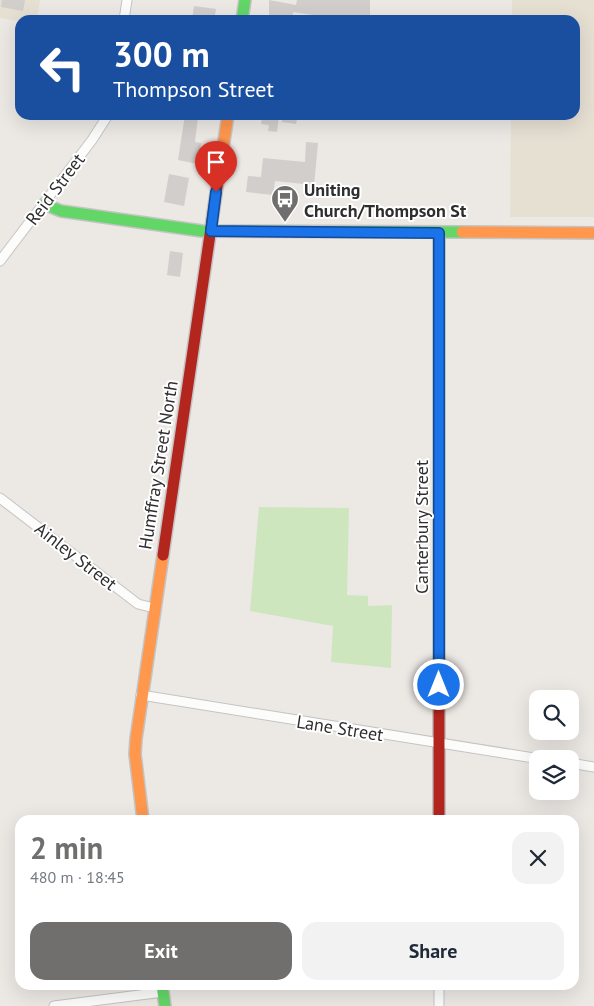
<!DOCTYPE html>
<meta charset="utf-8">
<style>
:root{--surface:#fff;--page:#f2f2f3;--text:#1f2937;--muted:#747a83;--accent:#706f6e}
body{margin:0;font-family:"PT Sans",sans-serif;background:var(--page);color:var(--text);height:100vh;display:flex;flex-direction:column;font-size:19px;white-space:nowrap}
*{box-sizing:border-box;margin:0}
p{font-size:16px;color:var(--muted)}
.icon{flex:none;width:28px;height:28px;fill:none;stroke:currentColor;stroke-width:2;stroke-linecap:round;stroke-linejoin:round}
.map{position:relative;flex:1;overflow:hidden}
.panel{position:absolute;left:15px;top:815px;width:564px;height:175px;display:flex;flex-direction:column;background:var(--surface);border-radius:15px;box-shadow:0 5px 20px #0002}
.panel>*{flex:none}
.hud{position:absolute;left:15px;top:15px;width:565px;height:105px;border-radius:15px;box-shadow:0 5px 20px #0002;background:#1a4fa0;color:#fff;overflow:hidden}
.tools{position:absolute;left:529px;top:690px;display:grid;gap:10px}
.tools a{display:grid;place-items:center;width:50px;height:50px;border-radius:10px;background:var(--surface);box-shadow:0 5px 20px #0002;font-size:25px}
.pin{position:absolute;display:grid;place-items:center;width:42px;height:42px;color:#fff;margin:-51px -21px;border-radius:50% 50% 50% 0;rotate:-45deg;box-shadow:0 0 5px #0007}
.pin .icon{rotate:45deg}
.me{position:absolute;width:55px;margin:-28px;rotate:0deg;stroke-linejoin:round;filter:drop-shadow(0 0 4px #0008)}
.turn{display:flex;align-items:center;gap:18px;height:105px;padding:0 15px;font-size:22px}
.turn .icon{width:65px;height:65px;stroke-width:2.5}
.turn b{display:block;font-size:35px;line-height:42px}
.round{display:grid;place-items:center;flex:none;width:52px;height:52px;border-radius:15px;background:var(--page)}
.headline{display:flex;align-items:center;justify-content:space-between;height:85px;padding:0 15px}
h1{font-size:30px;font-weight:800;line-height:38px;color:var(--accent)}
.action{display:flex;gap:10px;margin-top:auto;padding:10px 15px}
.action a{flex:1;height:58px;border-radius:15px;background:var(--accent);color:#fff;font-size:20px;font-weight:800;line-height:58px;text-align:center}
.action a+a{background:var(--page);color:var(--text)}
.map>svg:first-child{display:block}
.education{fill:#e6e0d3}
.green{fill:#cee6be}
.building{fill:#d1cecb}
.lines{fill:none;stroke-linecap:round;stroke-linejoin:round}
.street-casing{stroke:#c5c4c5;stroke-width:11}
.fast-casing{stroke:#c5c4c5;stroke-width:14}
.slow-casing{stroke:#c5c4c5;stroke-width:14}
.jam-casing{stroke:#c5c4c5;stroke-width:14}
.street{stroke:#fcfcfb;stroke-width:9}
.fast{stroke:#63d668;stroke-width:11}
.slow{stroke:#ff974d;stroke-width:11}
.jam{stroke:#b3261e;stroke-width:11}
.route-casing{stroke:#114b97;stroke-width:12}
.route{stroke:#1a73e8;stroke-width:9}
.labels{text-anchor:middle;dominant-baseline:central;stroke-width:4;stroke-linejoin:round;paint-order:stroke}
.street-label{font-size:18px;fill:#2e2e2e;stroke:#fff}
.poi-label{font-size:18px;font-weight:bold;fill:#2e2e2e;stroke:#fff;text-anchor:start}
</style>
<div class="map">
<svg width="594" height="1006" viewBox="0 0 594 1006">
<rect width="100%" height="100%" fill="#ece8e4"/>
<path class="education" d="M0 0H40L37 20 20 21 0 18Z
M512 0H594V217H510L511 115H575V20H512Z"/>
<path class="green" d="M259 507 349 508 347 595 368 596V606L392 605 391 668 331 662 333 626 250 611Z"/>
<path class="building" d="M2 0H25L23 11 1 7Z
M269 0 296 5 297 0H370V19L321 20 313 19V15L293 12V20H269Z
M194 6 216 9 214 20H192Z
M185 115 198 117 195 142 201 143 198 164 178 160Z
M263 115 279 116 277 132 268 131 269 125 261 124Z
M282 115H298L296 124 282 122Z
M306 142 318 143 313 197 303 196 304 184 275 181 273 195 246 192 248 176 261 177 263 158 305 162Z
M169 174 189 178 184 206 164 202Z
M170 251 183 253 180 277 167 275Z"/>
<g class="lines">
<defs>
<path id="street" d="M124 20 127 0
M0 261 92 140 108 115
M0 498 138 604 154 608
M141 695 540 759
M570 763 594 767
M439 985V1006
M54 1006 163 992"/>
<path id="fast" d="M242 20 245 0
M44 204 61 211 202 231 462 232
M439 429V661
M162 985 165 1006"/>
<path id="slow" d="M218 180 228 115
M462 232 594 233
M143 820 135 754 136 739 163 555"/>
<path id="jam" d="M439 233V429
M163 555 218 180
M439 661V820"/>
</defs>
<use href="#street" class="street-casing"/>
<use href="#fast" class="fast-casing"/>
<use href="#slow" class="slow-casing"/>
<use href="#jam" class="jam-casing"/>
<use href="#street" class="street"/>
<use href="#fast" class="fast"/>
<use href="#slow" class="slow"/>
<use href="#jam" class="jam"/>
</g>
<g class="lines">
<defs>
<path id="route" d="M216 192 211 231 439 233V685"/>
</defs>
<use href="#route" class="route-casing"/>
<use href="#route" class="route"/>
</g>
<defs>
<symbol id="bus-pin" viewBox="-11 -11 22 30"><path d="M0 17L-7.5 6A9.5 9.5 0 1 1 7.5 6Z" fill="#706f6e" stroke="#fff"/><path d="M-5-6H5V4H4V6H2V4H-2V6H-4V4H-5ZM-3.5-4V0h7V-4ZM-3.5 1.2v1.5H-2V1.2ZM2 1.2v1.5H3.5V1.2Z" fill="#fff"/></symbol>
</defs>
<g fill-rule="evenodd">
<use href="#bus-pin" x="269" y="183" width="32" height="43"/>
</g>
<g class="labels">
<g class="street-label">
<text transform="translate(55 189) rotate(-53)">Reid Street</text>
<text transform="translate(158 465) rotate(-81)">Humffray Street North</text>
<text transform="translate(421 527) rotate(-90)">Canterbury Street</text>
<text transform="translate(76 556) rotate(38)">Ainley Street</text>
<text transform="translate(340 728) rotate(9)">Lane Street</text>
</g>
<g class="poi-label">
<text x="304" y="189">Uniting<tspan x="304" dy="21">Church/Thompson St</tspan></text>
</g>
</g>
</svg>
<div class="tools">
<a><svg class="icon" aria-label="search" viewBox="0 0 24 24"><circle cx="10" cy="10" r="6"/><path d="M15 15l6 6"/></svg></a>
<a><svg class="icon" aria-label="layers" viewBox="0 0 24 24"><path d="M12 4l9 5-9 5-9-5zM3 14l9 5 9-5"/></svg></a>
</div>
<div class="pin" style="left:216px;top:192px;background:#d93025"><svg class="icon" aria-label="arrive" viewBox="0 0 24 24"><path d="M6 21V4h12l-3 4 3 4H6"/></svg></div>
<svg class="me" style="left:439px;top:685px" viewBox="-20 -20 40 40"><circle r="17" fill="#1a73e8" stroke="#fff" stroke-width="3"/><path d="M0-11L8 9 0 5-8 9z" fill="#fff"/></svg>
<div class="hud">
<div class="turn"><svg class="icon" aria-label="left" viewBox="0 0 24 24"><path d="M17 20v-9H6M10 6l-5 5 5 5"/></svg><div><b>300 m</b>Thompson Street</div></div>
</div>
<section class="panel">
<div class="headline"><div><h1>2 min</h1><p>480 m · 18:45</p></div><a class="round"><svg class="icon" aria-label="close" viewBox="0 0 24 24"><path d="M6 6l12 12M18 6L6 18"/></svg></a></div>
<div class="action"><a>Exit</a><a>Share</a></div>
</section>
</div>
